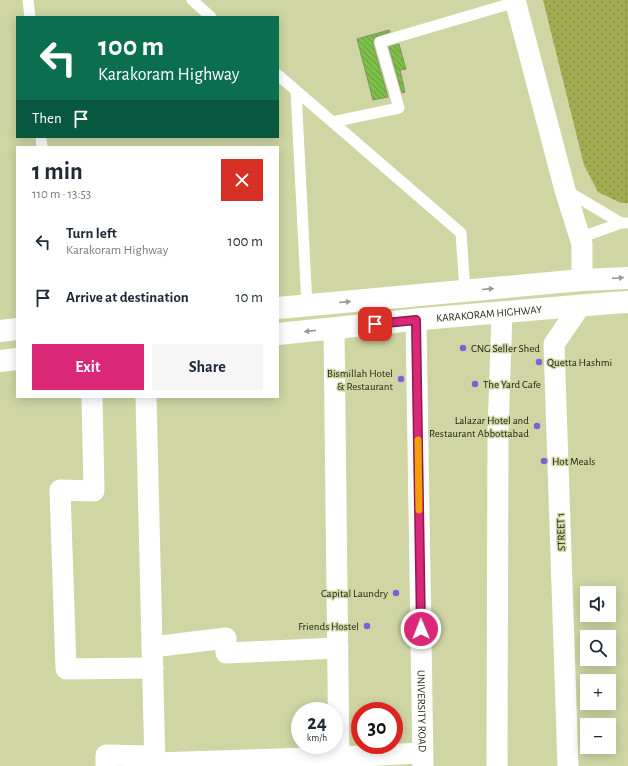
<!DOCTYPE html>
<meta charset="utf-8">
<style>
:root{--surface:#fff;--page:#f6f6f7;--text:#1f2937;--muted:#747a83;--accent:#db2777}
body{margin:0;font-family:"Alegreya Sans",sans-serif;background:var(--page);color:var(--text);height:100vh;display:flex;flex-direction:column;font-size:15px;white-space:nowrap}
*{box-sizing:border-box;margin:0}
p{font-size:13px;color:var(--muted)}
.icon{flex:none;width:22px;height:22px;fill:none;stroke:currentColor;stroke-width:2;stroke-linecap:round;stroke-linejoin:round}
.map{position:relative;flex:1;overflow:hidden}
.panel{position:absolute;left:16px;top:146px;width:263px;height:252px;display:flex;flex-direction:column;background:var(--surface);border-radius:0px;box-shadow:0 2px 10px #0003}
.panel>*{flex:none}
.hud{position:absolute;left:16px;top:16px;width:263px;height:122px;border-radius:0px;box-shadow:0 2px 10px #0003;background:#0b6e4f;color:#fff;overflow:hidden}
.fabs{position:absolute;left:580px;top:586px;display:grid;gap:8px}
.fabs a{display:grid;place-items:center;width:36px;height:36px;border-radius:0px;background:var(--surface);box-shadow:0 2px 10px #0003;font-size:20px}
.speed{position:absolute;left:291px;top:702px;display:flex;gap:8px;font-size:20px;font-weight:700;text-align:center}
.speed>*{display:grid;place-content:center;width:52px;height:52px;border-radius:50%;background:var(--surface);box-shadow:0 2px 10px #0003;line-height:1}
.speed small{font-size:10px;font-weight:400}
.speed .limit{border:6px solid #d22;background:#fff;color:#111}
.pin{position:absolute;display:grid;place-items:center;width:34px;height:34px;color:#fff;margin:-17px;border-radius:8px;box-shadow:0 2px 6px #0006}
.me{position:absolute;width:44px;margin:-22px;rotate:359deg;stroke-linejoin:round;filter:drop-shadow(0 0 3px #0008)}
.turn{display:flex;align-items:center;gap:14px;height:84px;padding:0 16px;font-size:18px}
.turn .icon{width:52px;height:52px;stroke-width:2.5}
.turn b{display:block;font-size:28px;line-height:34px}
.then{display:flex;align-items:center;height:38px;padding:0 16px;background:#0003;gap:8px;font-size:15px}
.round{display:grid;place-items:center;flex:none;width:42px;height:42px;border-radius:0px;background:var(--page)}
.overview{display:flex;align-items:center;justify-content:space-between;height:68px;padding:0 16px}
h1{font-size:24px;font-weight:700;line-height:30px}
.cta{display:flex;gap:8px;margin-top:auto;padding:8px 16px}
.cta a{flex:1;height:46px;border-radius:0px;background:var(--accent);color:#fff;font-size:16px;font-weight:700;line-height:46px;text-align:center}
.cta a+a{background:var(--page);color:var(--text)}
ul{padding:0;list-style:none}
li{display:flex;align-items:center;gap:12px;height:56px;padding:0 16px}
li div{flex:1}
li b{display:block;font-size:15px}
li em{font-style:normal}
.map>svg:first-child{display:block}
.garden{fill:url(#garden-dots)}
.building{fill:url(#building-back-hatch);stroke:#7b946b}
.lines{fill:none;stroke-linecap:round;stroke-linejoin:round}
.lane{stroke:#fff;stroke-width:11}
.street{stroke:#fff;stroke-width:21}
.highway{stroke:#fff;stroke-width:22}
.oneway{fill:#9a9b92}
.route-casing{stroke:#8e194d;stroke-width:10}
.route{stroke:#db2777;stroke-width:7}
.slow{stroke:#f59e0b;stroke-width:7}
.poi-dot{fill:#835ed9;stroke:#cfd6a4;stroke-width:1.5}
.labels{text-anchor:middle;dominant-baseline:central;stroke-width:3;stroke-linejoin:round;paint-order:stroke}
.street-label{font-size:11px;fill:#1e200d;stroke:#cfd6a4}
.poi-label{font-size:11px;fill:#1e200d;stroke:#cfd6a4;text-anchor:start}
</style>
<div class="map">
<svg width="628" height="766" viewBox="0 0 628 766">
<defs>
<pattern id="garden-dots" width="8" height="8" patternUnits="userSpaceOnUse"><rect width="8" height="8" fill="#a3ab51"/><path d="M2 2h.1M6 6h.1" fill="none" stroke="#848b42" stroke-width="1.8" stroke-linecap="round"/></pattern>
<pattern id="building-back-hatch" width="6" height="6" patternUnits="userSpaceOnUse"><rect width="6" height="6" fill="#7cc047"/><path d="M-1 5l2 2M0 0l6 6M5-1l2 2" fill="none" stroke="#659c3a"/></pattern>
</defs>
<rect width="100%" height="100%" fill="#cfd6a4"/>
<path class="garden" d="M543 0H628V203H621L598 192 584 165Z"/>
<path class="building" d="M389 30 390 32 375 37 373 41V44L388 97 373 100 357 39Z
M399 44 406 69 400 70 405 92 402 93 389 47Z"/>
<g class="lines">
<path class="lane" d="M28 0 30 17
M192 0 211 17
M278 75 461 233 465 291
M296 91 307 306
M332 122 399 108 380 42 516 2
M41 137 42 147
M567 191 621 223
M579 238 621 223H626"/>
<g class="street">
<path d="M515 0 565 190 582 244V280"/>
<path id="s1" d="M416 320 423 766"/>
<path d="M334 329 339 766"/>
<path d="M92 397 94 491 60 490 66 669 153 668"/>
<path d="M146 397 155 766"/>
<path d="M152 647 226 638V653L338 648"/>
<path d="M155 763 339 757 422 753"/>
<path d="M106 766V755L155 756"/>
<path d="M497 766 498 432 502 313"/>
<path d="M568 766 554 344 580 306"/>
</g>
<g class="highway">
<path d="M278 308 582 280 628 278"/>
<path d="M0 331 17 329"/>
<path id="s2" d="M278 334 422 319 611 303 628 302"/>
<path d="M0 361 17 359"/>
</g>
</g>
<defs><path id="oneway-solid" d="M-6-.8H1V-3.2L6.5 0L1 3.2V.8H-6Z"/></defs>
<g class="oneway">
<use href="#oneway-solid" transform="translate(618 278) rotate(-4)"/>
<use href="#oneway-solid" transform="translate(488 289) rotate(-5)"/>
<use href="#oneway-solid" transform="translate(345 302) rotate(-5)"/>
<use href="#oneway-solid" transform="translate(310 331) rotate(174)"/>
</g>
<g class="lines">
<defs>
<path id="route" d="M375 324 416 320 421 629"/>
</defs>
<use href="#route" class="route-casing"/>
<use href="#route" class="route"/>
<path class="slow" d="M418 440 419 510"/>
</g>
<g class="poi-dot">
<circle cx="463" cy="348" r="4"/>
<circle cx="539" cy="362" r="4"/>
<circle cx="401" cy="379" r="4"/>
<circle cx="475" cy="384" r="4"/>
<circle cx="537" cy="426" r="4"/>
<circle cx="544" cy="461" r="4"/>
<circle cx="396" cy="593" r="4"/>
<circle cx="367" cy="626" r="4"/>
</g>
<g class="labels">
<g class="street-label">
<text stroke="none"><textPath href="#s2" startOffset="212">KARAKORAM HIGHWAY</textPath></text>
<text transform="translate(561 532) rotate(-92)">STREET 1</text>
<text stroke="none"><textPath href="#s1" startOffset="391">UNIVERSITY ROAD</textPath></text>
</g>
<g class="poi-label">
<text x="471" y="348">CNG Seller Shed</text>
<text x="547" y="362">Quetta Hashmi</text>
<text x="393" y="373" text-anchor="end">Bismillah Hotel<tspan x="393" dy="13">&amp; Restaurant</tspan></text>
<text x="483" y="384">The Yard Cafe</text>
<text x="529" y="420" text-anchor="end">Lalazar Hotel and<tspan x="529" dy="13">Restaurant Abbottabad</tspan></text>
<text x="552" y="461">Hot Meals</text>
<text x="388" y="593" text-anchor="end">Capital Laundry</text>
<text x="359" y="626" text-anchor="end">Friends Hostel</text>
</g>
</g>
</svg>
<div class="fabs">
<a><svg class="icon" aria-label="sound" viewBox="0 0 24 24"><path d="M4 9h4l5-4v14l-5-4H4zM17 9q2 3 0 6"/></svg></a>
<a><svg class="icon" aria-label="search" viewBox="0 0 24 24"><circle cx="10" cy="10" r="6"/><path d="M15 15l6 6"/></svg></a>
<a>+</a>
<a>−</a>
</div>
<div class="speed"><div>24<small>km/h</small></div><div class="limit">30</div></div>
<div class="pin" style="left:375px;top:324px;background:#d93025"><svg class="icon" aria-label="arrive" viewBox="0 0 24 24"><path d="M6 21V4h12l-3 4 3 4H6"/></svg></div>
<svg class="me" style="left:421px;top:629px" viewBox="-20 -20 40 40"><circle r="17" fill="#db2777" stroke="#fff" stroke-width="3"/><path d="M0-11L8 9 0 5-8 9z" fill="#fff"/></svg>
<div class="hud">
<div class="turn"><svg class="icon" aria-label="left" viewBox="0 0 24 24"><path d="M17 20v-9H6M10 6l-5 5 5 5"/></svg><div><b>100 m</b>Karakoram Highway</div></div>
<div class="then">Then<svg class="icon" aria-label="arrive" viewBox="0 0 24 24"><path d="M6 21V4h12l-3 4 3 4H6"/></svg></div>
</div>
<section class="panel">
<div class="overview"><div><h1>1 min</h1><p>110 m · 13:53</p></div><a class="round" style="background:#d93025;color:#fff"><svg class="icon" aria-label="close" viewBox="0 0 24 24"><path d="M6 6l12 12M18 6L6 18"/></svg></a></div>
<ul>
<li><svg class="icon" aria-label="left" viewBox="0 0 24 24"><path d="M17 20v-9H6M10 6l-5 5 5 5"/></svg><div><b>Turn left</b><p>Karakoram Highway</p></div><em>100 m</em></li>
<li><svg class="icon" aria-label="arrive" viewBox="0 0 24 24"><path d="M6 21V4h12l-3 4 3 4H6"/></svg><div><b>Arrive at destination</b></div><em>10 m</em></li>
</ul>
<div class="cta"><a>Exit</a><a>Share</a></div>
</section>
</div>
